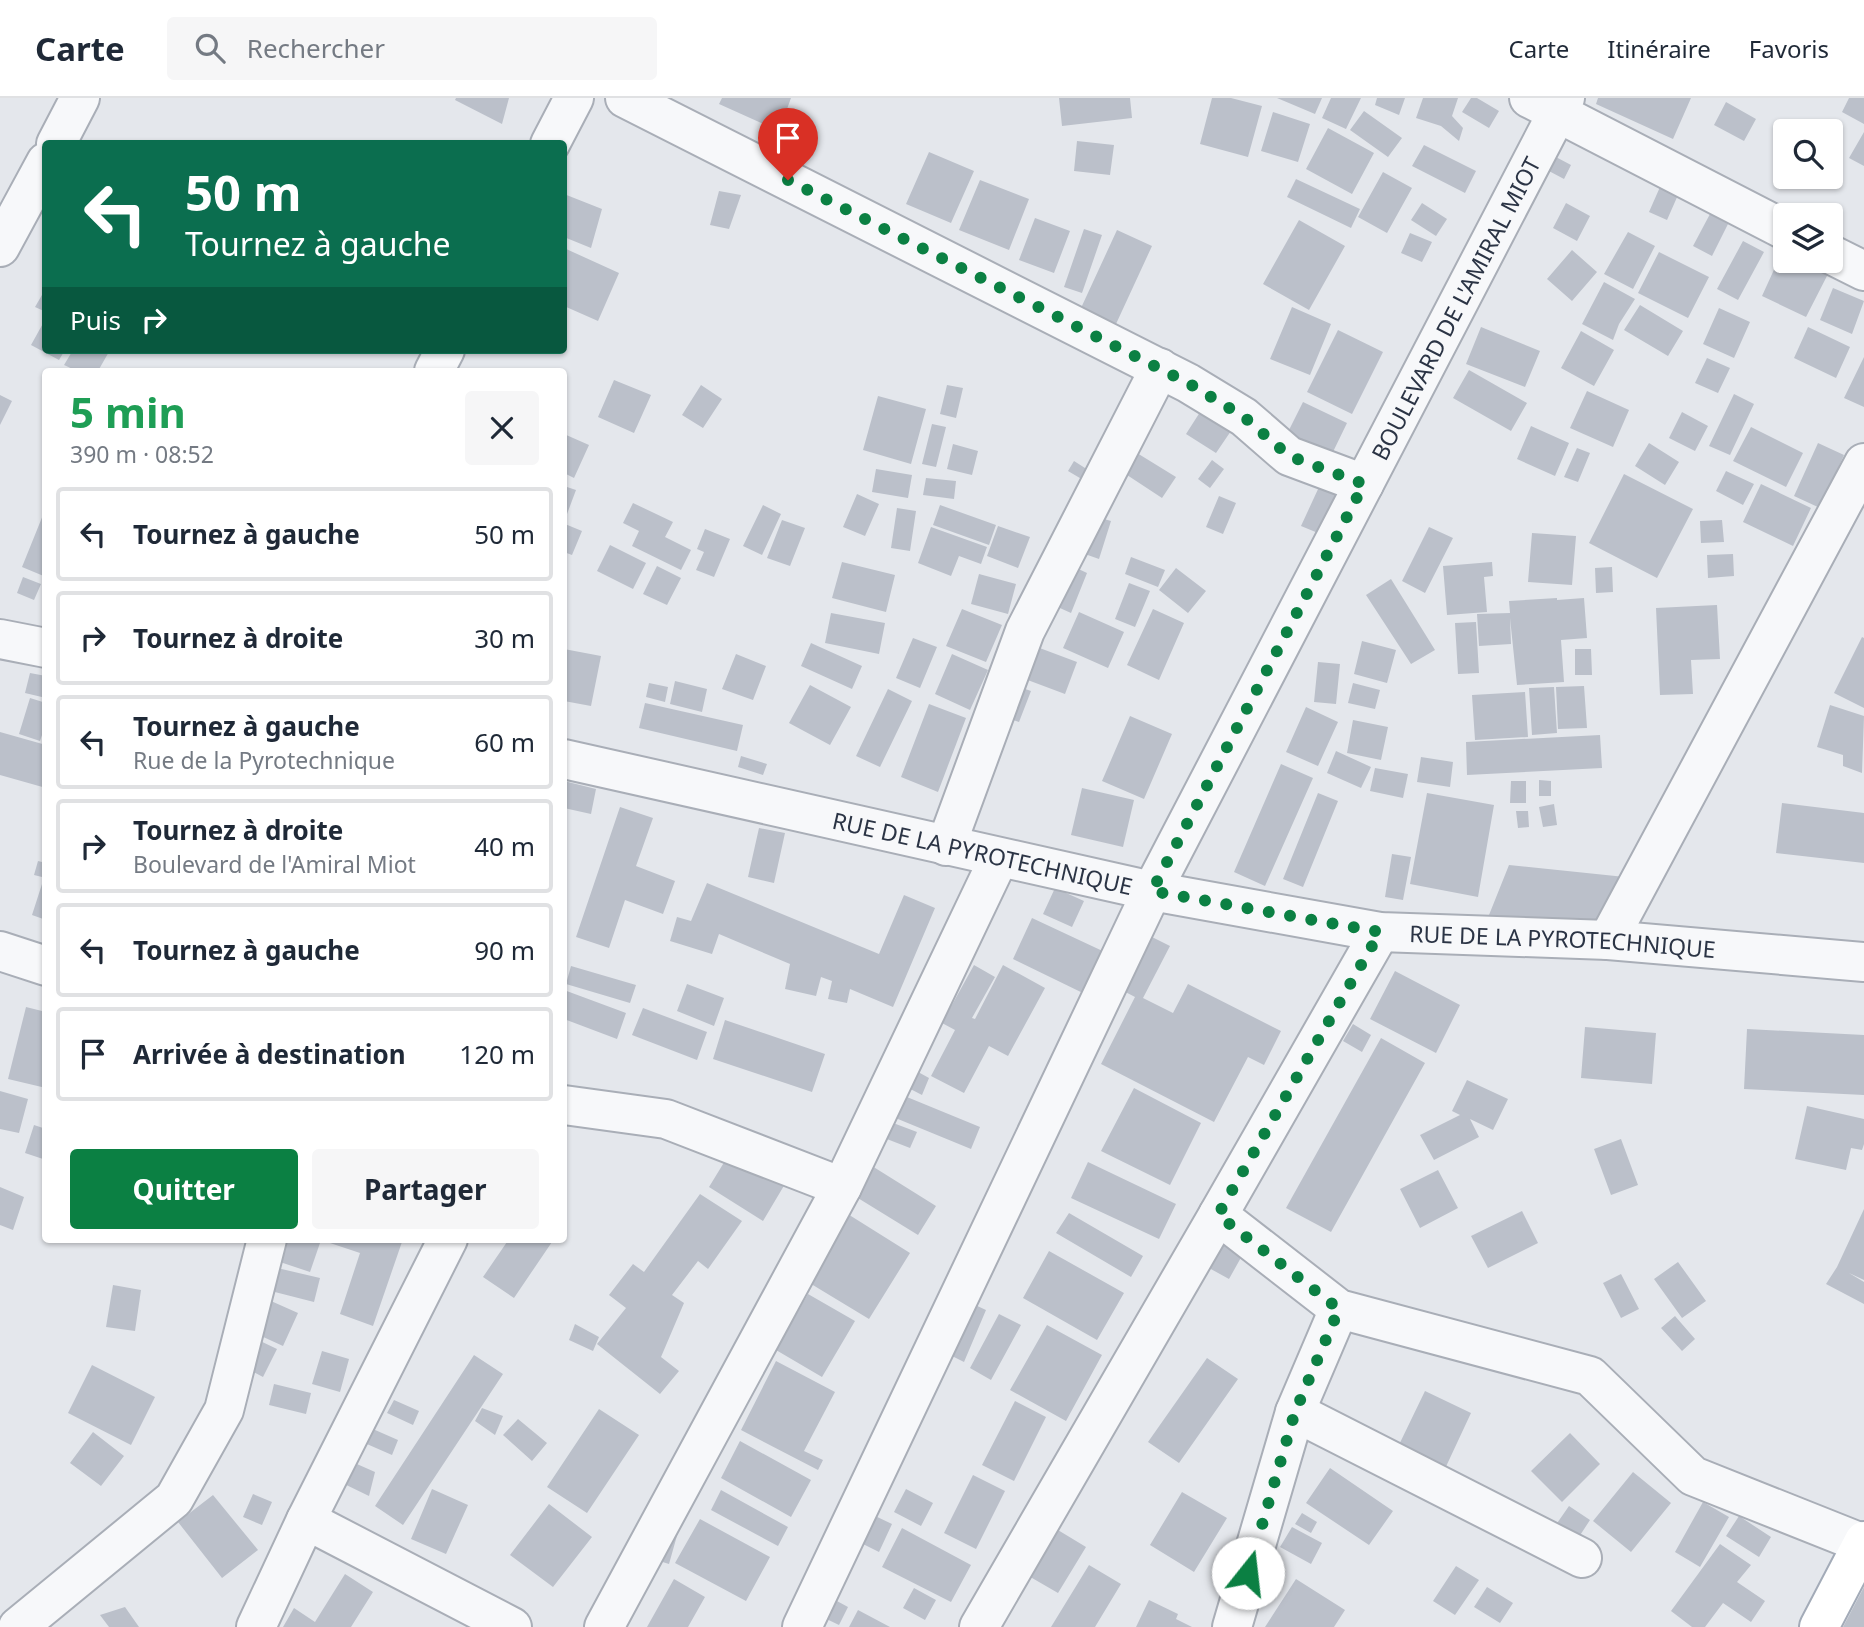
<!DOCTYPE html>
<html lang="fr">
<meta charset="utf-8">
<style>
:root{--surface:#fff;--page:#f6f6f7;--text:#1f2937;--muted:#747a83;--line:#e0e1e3;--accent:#0b8043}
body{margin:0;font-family:"Noto Sans",sans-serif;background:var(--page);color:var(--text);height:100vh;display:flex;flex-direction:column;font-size:26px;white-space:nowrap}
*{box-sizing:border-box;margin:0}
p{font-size:23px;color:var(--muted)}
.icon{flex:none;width:38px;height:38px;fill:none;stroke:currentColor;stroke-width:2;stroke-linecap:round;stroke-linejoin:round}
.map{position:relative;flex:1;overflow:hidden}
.sheet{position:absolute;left:42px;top:270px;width:525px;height:875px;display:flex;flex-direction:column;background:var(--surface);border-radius:7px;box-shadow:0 2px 5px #0004}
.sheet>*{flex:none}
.guide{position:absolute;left:42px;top:42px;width:525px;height:214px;border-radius:7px;box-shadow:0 2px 5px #0004;background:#0b6e4f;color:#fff;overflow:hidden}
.fabs{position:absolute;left:1773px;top:21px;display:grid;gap:14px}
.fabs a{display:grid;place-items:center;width:70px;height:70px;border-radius:7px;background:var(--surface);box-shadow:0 2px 5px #0004;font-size:35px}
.pin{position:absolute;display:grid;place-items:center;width:60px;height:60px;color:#fff;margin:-72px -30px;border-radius:50% 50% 50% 0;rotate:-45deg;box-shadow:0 0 7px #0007}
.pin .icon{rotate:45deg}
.me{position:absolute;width:77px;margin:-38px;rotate:16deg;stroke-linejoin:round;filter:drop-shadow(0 0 5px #0008)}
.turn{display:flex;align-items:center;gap:24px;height:147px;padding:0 28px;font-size:32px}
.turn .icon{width:91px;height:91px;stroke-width:2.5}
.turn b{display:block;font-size:49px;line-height:60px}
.then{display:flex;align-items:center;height:66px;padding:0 28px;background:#0003;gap:14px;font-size:26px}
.round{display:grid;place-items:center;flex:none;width:74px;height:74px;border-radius:7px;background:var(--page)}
.headline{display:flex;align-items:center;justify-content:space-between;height:119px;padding:0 28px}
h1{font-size:42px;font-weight:700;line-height:52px;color:#1e9e55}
.button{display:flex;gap:14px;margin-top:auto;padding:14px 28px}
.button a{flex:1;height:80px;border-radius:7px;background:var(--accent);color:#fff;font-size:28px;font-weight:700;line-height:80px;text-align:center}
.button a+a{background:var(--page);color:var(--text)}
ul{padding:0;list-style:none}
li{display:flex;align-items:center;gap:21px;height:94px;margin:0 14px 10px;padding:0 14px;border:4px solid var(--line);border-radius:7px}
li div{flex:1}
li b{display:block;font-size:26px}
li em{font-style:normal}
header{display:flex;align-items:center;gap:42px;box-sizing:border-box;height:98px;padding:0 35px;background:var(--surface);border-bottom:2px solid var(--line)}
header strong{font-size:33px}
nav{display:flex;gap:38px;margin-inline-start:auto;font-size:24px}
.search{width:490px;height:63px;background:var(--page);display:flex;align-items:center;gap:18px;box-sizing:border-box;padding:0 24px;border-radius:7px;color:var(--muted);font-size:26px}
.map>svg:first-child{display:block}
.building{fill:#bbc0ca}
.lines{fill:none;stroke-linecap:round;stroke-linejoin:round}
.minor-casing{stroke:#a9aeb7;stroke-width:42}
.major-casing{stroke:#a3abb8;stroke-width:42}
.minor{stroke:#f7f8fa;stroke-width:38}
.major{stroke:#fff;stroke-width:38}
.route{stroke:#0b8043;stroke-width:12;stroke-dasharray:0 21.6}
.labels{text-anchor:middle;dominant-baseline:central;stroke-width:6;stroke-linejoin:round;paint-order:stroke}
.street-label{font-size:23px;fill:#2b3445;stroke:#f4f6f9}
</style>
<header>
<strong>Carte</strong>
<div class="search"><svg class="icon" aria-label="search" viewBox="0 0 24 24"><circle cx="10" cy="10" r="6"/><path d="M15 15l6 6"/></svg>Rechercher</div>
<nav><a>Carte</a><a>Itinéraire</a><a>Favoris</a></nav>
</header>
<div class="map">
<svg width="1864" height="1529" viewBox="0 0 1864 1529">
<rect width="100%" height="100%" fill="#e4e7ec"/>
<path class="building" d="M456 0H509L502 26 455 2Z
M722 0H791L779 33 719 6Z
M1059 0H1130L1132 20 1062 28Z
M1212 0H1231L1262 8 1248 59 1200 46Z
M1277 0H1322L1315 16Z
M1331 0H1361L1346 31 1322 20Z
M1377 0H1405L1399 17 1375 7Z
M1423 0H1458L1452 18 1463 30 1459 43 1441 28 1416 20Z
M1471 0H1477L1499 13 1489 30 1462 14Z
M1598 0H1691L1673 41 1596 6Z
M1849 0H1864V26L1842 14Z
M1726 4 1756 21 1744 43 1714 27Z
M1364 13 1402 40 1388 59 1350 32Z
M1273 14 1310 26 1298 64 1261 53Z
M1328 30 1374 55 1352 96 1306 71Z
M1864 34V68L1849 60Z
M1077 43 1114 47 1110 77 1074 73Z
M1424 47 1476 73 1465 95 1412 68Z
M929 54 974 73 951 125 906 106Z
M1554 58 1571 67 1564 81 1547 72Z
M1383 74 1412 90 1387 135 1358 119Z
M1296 81 1360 111 1351 130 1287 99Z
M980 82 1029 101 1009 152 959 132Z
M1660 89 1678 97 1667 122 1649 114Z
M719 93 741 97 729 131 710 127Z
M564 96 602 111 591 150 564 139Z
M1422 105 1447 121 1436 138 1411 122Z
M1566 105 1590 118 1577 143 1553 130Z
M1710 116 1728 126 1712 158 1693 148Z
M1035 120 1070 133 1054 175 1019 162Z
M1299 122 1345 148 1309 212 1263 186Z
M1084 131 1102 137 1082 195 1064 189Z
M1117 132 1152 148 1116 226 1081 210Z
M1628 134 1655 148 1633 191 1604 176Z
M1410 135 1432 144 1422 164 1401 155Z
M1743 143 1764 154 1738 202 1717 191Z
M564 150 619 175 598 223 564 208Z
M1572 152 1597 174 1572 203 1547 181Z
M1659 154 1709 179 1688 220 1638 195Z
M1782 154 1785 155V163H1801L1828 176 1806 219 1762 198Z
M1604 184 1635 201 1619 226 1613 242 1582 226Z
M46 190V214L35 209Z
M1833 190 1864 203 1852 236 1820 222Z
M1640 207 1683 233 1668 258 1624 232Z
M1292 209 1331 226 1310 277 1270 261Z
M1719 210 1750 224 1734 260 1703 246Z
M46 220V252H65L59 262 31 247Z
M1481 229 1540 253 1525 289 1466 266Z
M1808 229 1850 249 1836 280 1794 260Z
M1338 232 1383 254 1352 316 1307 294Z
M1581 233 1614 252 1594 288 1561 270Z
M73 252H110L98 273H77L64 267Z
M1864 259V309L1844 300Z
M1707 260 1730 270 1718 295 1695 285Z
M1469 272 1527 305 1511 333 1453 300Z
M614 282 651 297 634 335 598 319Z
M701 287 722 301 703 330 682 317Z
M947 287 963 290 956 320 940 316Z
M1587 293 1629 312 1613 349 1570 330Z
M1734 296 1754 306 1730 357 1709 348Z
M0 297 12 303 0 327Z
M878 298 926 311 911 366 863 352Z
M1303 304 1347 325 1331 358 1287 336Z
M1202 311 1233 330 1216 355 1186 336Z
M1682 314 1708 328 1695 353 1669 340Z
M932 326 946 329 936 369 922 366Z
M1531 328 1569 345 1555 378 1517 361Z
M1751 329 1803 355 1786 389 1733 363Z
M564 336 589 347 574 380 564 375Z
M1649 345 1679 364 1665 387 1635 368Z
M1818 345 1844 357 1820 410 1794 398Z
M953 346 978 353 972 377 947 371Z
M1577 350 1590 355 1578 384 1564 379Z
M1137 355 1176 379 1162 400 1124 375Z
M1212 362 1224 371 1210 390 1198 381Z
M1074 363 1096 377 1090 386 1068 373Z
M876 371 912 377 908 400 872 394Z
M1726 373 1754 386 1743 407 1716 393Z
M1624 376 1693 411 1657 480 1589 445Z
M926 380 956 383 954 401 923 397Z
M1761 386 1811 410 1793 448 1743 424Z
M564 388 576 392 567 416 564 414Z
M1319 389 1335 397 1318 435 1301 428Z
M857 396 879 406 865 438 843 429Z
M1219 398 1236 405 1223 436 1206 429Z
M633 405 673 424 665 439 691 452 681 472 632 448 639 433 623 425Z
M763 407 781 416 762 457 743 448Z
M940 407 996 427 989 447 933 427Z
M897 410 916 413 910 453 891 450Z
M45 412H46V479L22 469Z
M1094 418 1111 423 1099 461 1082 455Z
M782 422 805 430 790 468 767 460Z
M1722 422 1724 444 1701 445 1700 423Z
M565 426 582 433 572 457 564 454Z
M998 428 1030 439 1018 470 987 458Z
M931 429 987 449 981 466 959 458 951 478 918 465Z
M1429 429 1453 440 1425 495 1402 483Z
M705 431 730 441 714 479 696 472 704 454 697 451Z
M1532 435 1576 438 1572 487 1528 484Z
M610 447 646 465 633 491 597 473Z
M1733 456 1734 478 1708 480 1707 457Z
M1131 459 1165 472 1158 489 1125 476Z
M842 464 895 477 886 514 832 500Z
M1492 464 1493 478 1484 479 1487 514 1447 517 1443 468Z
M1068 466 1087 475 1071 515 1051 506Z
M657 468 681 480 667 507 643 496Z
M1612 469 1613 494 1596 495 1595 470Z
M1176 470 1206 493 1188 515 1159 492Z
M979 476 1016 486 1008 516 971 506Z
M23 479 41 486 34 502 17 495Z
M1391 481 1435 552 1411 566 1366 497Z
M1129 485 1150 493 1135 529 1115 521Z
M1557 500V502L1584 500 1587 540 1561 542 1564 584 1517 587 1510 520 1511 546 1479 548 1477 516 1510 515 1509 503Z
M1717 507 1720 561 1691 562 1693 596 1660 597 1656 510Z
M962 511 1002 527 986 564 946 548Z
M1153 511 1184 525 1159 582 1127 567Z
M1079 514 1124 534 1108 570 1063 550Z
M831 515 885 525 879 556 825 545Z
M1476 524 1479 575 1458 576 1455 525Z
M1862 539 1864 540V610L1834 595Z
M913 540 937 549 920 590 896 580Z
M1362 543 1396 552 1387 585 1354 576Z
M811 545 862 568 852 591 801 568Z
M1037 549 1077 564 1065 596 1025 581Z
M564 551 601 558 591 608 564 603Z
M1575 551H1591L1592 577H1575Z
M736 556 766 568 753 602 722 591Z
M952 556 988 572 970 612 935 596Z
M1318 564 1340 566 1336 606 1314 604Z
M30 575 46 578V600L25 595Z
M675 583 707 591 702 614 670 606Z
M649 585 668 589 665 604 646 599Z
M1353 585 1380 592 1375 611 1348 605Z
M810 587 851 609 830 647 789 625Z
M1014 587 1031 593 1019 624 1003 618Z
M1584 588 1587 630 1558 631 1556 589Z
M1554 589 1557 635 1532 637 1529 590Z
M888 591 912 603 880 669 856 658Z
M1525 594 1528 639 1475 642 1472 597Z
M30 600 46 605V625L40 643 19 636Z
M645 605 743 627 737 653 639 630Z
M929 606 966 620 938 694 901 679Z
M1830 607 1864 618 1862 675 1843 668V657L1817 649Z
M1306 609 1338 624 1318 668 1286 654Z
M1130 618 1172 636 1144 701 1102 683Z
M1353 622 1388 629 1381 662 1347 655Z
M0 634 46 647V690L0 677Z
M1600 637 1602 670 1467 677 1466 644Z
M1336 653 1371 669 1361 690 1327 675Z
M741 658 767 666 763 677 738 669Z
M1421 659 1453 664 1450 689 1417 684Z
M1281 666 1313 680 1265 788 1234 774Z
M1375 670 1408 676 1403 700 1370 693Z
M1539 682 1551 683V698H1539Z
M564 683 596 691 591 716 564 710Z
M1511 683H1526V705H1510Z
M1082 690 1134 702 1123 749 1071 737Z
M1318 695 1338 703 1303 789 1283 781Z
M1427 695 1494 707 1478 799 1410 786Z
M1782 705 1864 715V765L1776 755Z
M1554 706 1557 727 1543 729 1539 709Z
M620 709 653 720 636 768 675 783 663 816 625 802 609 850 576 839Z
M1516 713H1528L1529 729 1518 730Z
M759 730 785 735 774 785 748 779Z
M1392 756 1411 759 1403 802 1385 799Z
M38 763 46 765V780L34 777Z
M1509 767 1625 779 1604 826 1489 817Z
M707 785 879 856 904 797 935 810 893 909 850 891 847 905 828 901 832 883 821 879 816 898 785 891 790 866 719 836 712 856 670 843 677 819 691 823Z
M42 786 46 787V822L32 817Z
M1055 790 1084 803 1072 829 1043 816Z
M1032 820 1109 856 1089 898 1013 861Z
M1142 834 1170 848 1143 900 1173 915 1188 886 1281 933 1264 967 1248 959 1214 1024 1101 966 1135 899 1114 888Z
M974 867 995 879 972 920 975 921 1003 867 1045 890 1008 958 989 948 964 995 931 978 955 932 942 925Z
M571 868 636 887 630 905 566 886Z
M1395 873 1460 907 1436 955 1370 921Z
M687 886 724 900 714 928 677 913Z
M564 892 626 915 617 941 564 921Z
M26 909 46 914V990L8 981Z
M643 910 707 934 697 962 632 937Z
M725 922 825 956 812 994 713 961Z
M1353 926 1371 937 1362 954 1343 943Z
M1585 929 1656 935 1652 986 1581 980Z
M1747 931 1864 937V997L1744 991Z
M1381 940 1425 965 1331 1134 1286 1110Z
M900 964 929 980 922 997 891 981Z
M1467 982 1508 1001 1493 1032 1470 1021 1479 1039 1434 1062 1420 1037 1460 1017 1452 1013Z
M885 990 980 1029 971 1051 876 1012Z
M1134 990 1201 1025 1170 1087 1101 1053Z
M0 993 28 1001 19 1035 0 1031Z
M1807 1008 1864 1021V1046L1862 1052 1851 1050 1846 1072 1795 1061Z
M880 1020 917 1034 910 1050 874 1036Z
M34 1027 46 1031V1062L25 1055Z
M1621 1041 1638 1087 1611 1097 1594 1051Z
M731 1053 785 1086 763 1123 709 1089Z
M1088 1064 1176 1106 1159 1141 1071 1100Z
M872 1068 936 1108 918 1137 853 1097Z
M1438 1072 1458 1110 1420 1130 1400 1091Z
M0 1089 24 1099 13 1132 0 1127Z
M700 1096 742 1123 708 1171 698 1163 672 1197 684 1205 661 1259 679 1273 660 1296 597 1246 626 1210 609 1197 633 1166 644 1174Z
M835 1108 910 1155 869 1221 793 1175Z
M1864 1111V1182L1849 1175 1864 1184V1206L1826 1186 1837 1169Z
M1522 1113 1538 1145 1488 1170 1471 1138Z
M1069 1115 1143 1158 1131 1179 1056 1135Z
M281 1141H403L373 1228 340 1216 360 1155 321 1142 310 1174 274 1162Z
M509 1141H554L514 1200 483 1179Z
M1224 1145 1243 1156 1229 1181 1209 1170Z
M1049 1153 1124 1195 1097 1242 1023 1200Z
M1678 1164 1706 1203 1682 1220 1654 1181Z
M273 1169 320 1180 314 1204 267 1192Z
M1621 1176 1639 1211 1621 1220 1603 1185Z
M113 1187 141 1192 135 1233 106 1229Z
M808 1196 855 1223 822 1279 776 1252Z
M262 1199 298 1215 283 1248 248 1232Z
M973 1206 986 1212 964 1264 950 1257Z
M999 1216 1021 1227 991 1282 970 1270Z
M1675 1218 1695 1241 1682 1253 1661 1230Z
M575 1226 599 1239 593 1253 569 1242Z
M1047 1227 1102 1257 1066 1323 1010 1292Z
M250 1238 277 1251 263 1279 236 1265Z
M322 1253 349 1261 340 1294 312 1286Z
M474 1257 503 1276 403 1427 375 1408Z
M1207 1260 1238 1281 1179 1365 1148 1344Z
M776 1263 835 1294 804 1353 823 1362 818 1372 741 1332Z
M92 1267 155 1299 131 1347 68 1315Z
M274 1286 311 1295 306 1316 269 1307Z
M1425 1293 1471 1315 1443 1375 1396 1353Z
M394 1302 419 1313 413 1327 387 1315Z
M1015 1303 1046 1319 1014 1383 982 1367Z
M482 1310 503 1318 495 1337 475 1323Z
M599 1311 639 1337 587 1415 547 1389Z
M518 1321 547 1345 532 1363 503 1337Z
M366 1328 398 1342 392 1357 360 1343Z
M93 1334 124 1358 101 1388 70 1365Z
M1570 1335 1600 1366 1562 1404 1531 1373Z
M740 1343 811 1382 791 1419 721 1380Z
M341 1359 375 1374 369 1398 336 1382Z
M1330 1370 1393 1413 1369 1447 1306 1405Z
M1633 1374 1671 1405 1631 1454 1593 1423Z
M973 1377 1005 1393 976 1451 944 1435Z
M432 1391 468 1407 446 1456 411 1441Z
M906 1391 933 1405 921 1428 894 1414Z
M721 1392 788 1429 778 1448 711 1412Z
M1182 1394 1227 1420 1194 1474 1150 1447Z
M253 1396 272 1404 262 1427 243 1419Z
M213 1397 258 1452 222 1480 178 1424Z
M1703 1404 1729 1419 1700 1469 1675 1454Z
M549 1406 592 1439 553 1489 510 1457Z
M1569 1408 1590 1422 1575 1445 1553 1431Z
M1302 1415 1317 1424 1311 1435 1295 1426Z
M871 1416 892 1426 879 1454 857 1443Z
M1739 1418 1771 1439 1759 1459 1726 1438Z
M700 1421 770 1459 746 1503 675 1465Z
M1048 1426 1086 1449 1058 1495 1020 1473Z
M680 1427 669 1466 653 1461Z
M1292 1429 1322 1445 1311 1466 1280 1449Z
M902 1430 971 1467 951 1504 882 1469Z
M1720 1446 1751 1467 1737 1484 1765 1503 1751 1524 1723 1505 1705 1529H1692L1671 1513Z
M1089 1467 1121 1486 1095 1529H1051Z
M1456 1468 1479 1482 1455 1517 1433 1503Z
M345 1476 373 1494 351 1529H283L294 1510 315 1524Z
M674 1481 705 1499 688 1529H647Z
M1296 1481 1345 1512 1334 1529H1265Z
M1487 1489 1513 1505 1500 1525 1474 1509Z
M1864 1489V1529H1843Z
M914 1490 936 1502 925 1522 903 1510Z
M824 1496 848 1509 839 1527 814 1515Z
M1149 1502 1178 1516 1176 1521 1192 1529H1136Z
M125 1509 139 1529H109L100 1517Z
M858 1512 890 1529H849Z"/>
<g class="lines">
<defs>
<g id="minor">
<path d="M625 0 1188 285 1244 319 1289 358 1364 386"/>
<path d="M1529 0 1785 132"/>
<path d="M56 46 80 0"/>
<path d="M550 46 574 0"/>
<path d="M0 149 46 64"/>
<path d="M1830 156 1864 173"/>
<path d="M434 273 445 252"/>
<path d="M0 541 46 550"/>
<path id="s1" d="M564 661 1152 793 1380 834 1608 842 1864 864"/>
<path d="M946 748 1025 533 1160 270"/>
<path d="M1380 834 1218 1117 1339 1211 1590 1278 1693 1378 1864 1446"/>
<path d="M1608 842 1864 365"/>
<path d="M0 853 46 868"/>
<path d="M564 1007 666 1021 842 1089"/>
<path d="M1295 1314 1582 1460"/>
<path d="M306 1422 512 1529"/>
<path d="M18 1529 174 1401 224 1312 267 1141"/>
<path d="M256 1529 306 1422 448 1141"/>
<path d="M604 1529 842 1089 999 760"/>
<path id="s2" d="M802 1529 1152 793 1565 0"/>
<path d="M979 1529 1218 1117"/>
<path d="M1232 1529 1295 1314 1339 1211"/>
</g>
<path id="major" d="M1819 1529 1864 1443"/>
</defs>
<use href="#minor" class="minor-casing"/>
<use href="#major" class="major-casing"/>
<use href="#minor" class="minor"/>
<use href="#major" class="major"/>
</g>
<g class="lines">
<path class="route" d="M788 82 1188 285 1244 319 1289 358 1364 386 1152 793 1380 834 1218 1117 1339 1211 1295 1314 1248 1475"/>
</g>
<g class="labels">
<g class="street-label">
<text stroke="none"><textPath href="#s2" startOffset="1472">BOULEVARD DE L'AMIRAL MIOT</textPath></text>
<text stroke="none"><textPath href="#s1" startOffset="429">RUE DE LA PYROTECHNIQUE</textPath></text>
<text stroke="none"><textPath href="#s1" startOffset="1017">RUE DE LA PYROTECHNIQUE</textPath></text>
</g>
</g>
</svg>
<div class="fabs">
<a><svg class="icon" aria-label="search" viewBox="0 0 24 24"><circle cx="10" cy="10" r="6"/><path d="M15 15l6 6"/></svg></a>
<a><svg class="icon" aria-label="layers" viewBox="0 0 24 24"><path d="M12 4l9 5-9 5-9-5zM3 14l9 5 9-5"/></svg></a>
</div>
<div class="pin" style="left:788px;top:82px;background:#d93025"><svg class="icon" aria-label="arrive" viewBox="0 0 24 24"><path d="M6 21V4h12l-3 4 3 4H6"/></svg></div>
<svg class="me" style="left:1248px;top:1475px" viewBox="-20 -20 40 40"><circle r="19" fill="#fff"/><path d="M0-13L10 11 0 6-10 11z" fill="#0b8043"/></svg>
<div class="guide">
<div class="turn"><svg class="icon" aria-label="left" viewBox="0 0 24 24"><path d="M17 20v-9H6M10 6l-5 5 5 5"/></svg><div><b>50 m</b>Tournez à gauche</div></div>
<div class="then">Puis<svg class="icon" aria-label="right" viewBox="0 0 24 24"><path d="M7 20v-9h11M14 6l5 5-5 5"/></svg></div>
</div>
<section class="sheet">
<div class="headline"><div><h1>5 min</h1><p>390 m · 08:52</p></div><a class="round"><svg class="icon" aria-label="close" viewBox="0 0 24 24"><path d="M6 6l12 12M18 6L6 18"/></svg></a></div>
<ul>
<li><svg class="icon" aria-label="left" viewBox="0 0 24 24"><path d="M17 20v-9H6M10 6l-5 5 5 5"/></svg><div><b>Tournez à gauche</b></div><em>50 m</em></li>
<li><svg class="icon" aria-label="right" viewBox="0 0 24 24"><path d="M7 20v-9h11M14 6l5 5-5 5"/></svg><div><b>Tournez à droite</b></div><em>30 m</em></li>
<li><svg class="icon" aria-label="left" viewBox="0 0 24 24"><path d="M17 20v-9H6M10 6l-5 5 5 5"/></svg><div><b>Tournez à gauche</b><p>Rue de la Pyrotechnique</p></div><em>60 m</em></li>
<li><svg class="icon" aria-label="right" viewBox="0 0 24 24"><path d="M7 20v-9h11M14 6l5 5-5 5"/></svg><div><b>Tournez à droite</b><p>Boulevard de l'Amiral Miot</p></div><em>40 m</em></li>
<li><svg class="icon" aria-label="left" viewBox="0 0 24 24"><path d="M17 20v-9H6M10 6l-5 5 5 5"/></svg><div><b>Tournez à gauche</b></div><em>90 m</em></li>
<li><svg class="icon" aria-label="arrive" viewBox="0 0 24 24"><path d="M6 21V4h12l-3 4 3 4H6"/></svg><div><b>Arrivée à destination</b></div><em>120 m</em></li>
</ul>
<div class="button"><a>Quitter</a><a>Partager</a></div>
</section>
</div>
